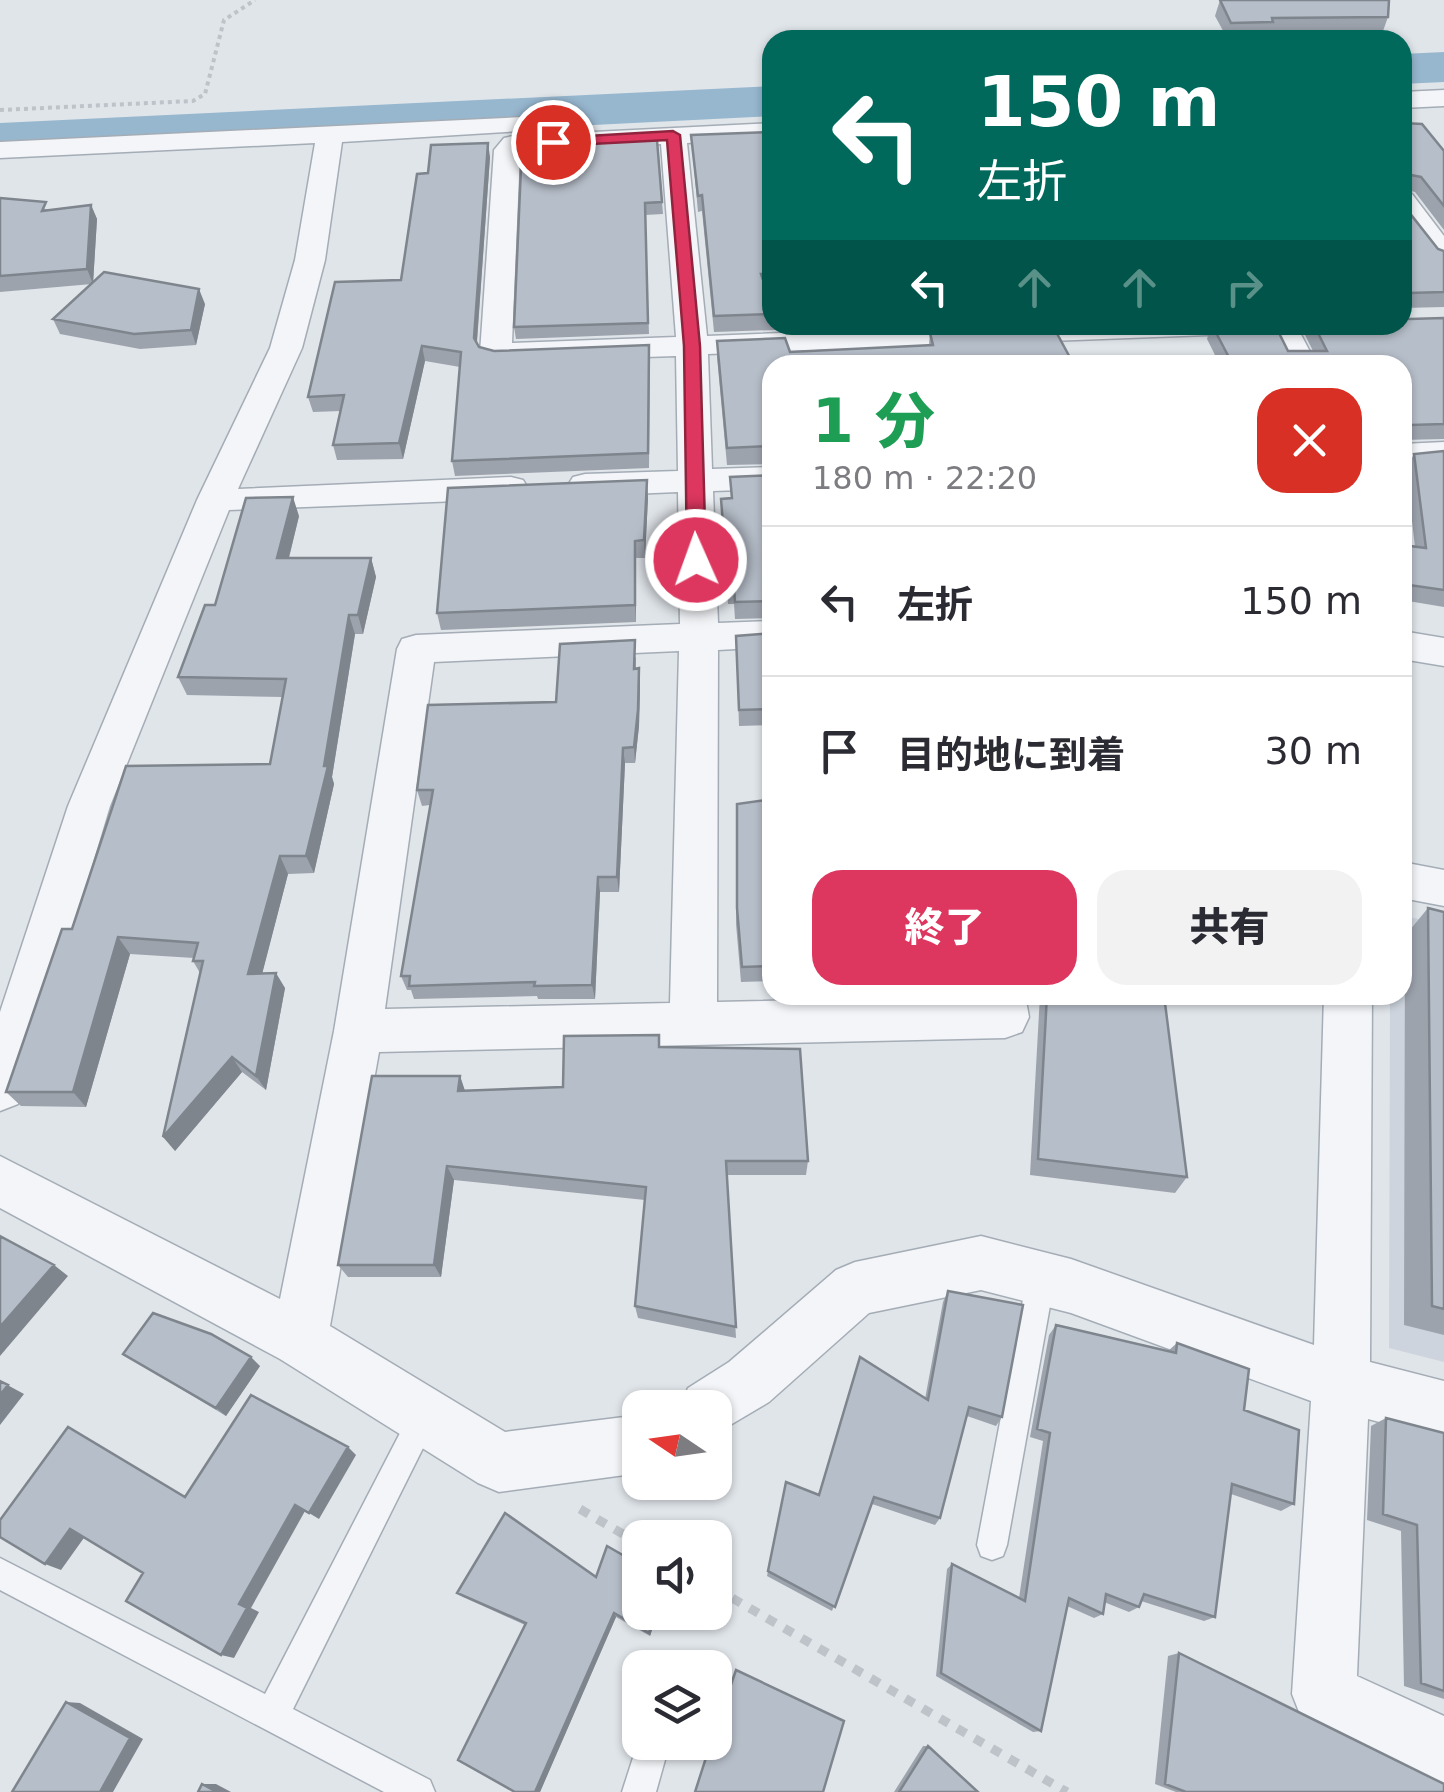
<!DOCTYPE html>
<html lang="ja">
<meta charset="utf-8">
<style>
:root{--surface:#fff;--page:#f2f2f3;--text:#2b2b33;--muted:#7c7c81;--line:#e1e1e2;--accent:#dd375f}
body{margin:0;font-family:"DejaVu Sans","Noto Sans JP",sans-serif;background:var(--page);color:var(--text);height:100vh;display:flex;flex-direction:column;font-size:38px;white-space:nowrap}
*{box-sizing:border-box;margin:0}
p{font-size:32px;color:var(--muted)}
.icon{flex:none;width:55px;height:55px;fill:none;stroke:currentColor;stroke-width:2;stroke-linecap:round;stroke-linejoin:round}
.map{position:relative;flex:1;overflow:hidden}
.details{position:absolute;left:762px;top:355px;width:650px;height:650px;display:flex;flex-direction:column;background:var(--surface);border-radius:30px;box-shadow:0 2px 8px #0004}
.details>*{flex:none}
.hud{position:absolute;left:762px;top:30px;width:650px;height:305px;border-radius:30px;box-shadow:0 2px 8px #0004;background:#00695c;color:#fff;overflow:hidden}
.needle{width:65px;rotate:283deg}
.tools{position:absolute;left:622px;top:1390px;display:grid;gap:20px}
.tools a{display:grid;place-items:center;width:110px;height:110px;border-radius:20px;background:var(--surface);box-shadow:0 2px 8px #0004;font-size:50px}
.pin{position:absolute;display:grid;place-items:center;width:85px;height:85px;color:#fff;margin:-42px;border:5px solid #fff;border-radius:50%;box-shadow:0 2px 10px #0007}
.me{position:absolute;width:110px;margin:-55px;rotate:358deg;stroke-linejoin:round;filter:drop-shadow(0 0 8px #0008)}
.turn{display:flex;align-items:center;gap:35px;height:210px;padding:0 50px;font-size:45px}
.turn .icon{width:130px;height:130px;stroke-width:2.5}
.turn b{display:block;font-size:70px;line-height:85px}
.lanes{display:flex;align-items:center;height:95px;padding:0 50px;background:#0003;justify-content:center;gap:50px;direction:ltr}
.lanes .off{opacity:.35}
.round{display:grid;place-items:center;flex:none;width:105px;height:105px;border-radius:30px;background:var(--page)}
.headline{display:flex;align-items:center;justify-content:space-between;height:170px;padding:0 50px}
h1{font-size:60px;font-weight:800;line-height:75px;color:#1e9e55}
.cta{display:flex;gap:20px;margin-top:auto;padding:20px 50px}
.cta a{flex:1;height:115px;border-radius:30px;background:var(--accent);color:#fff;font-size:40px;font-weight:800;line-height:115px;text-align:center}
.cta a+a{background:var(--page);color:var(--text)}
ul{padding:0;list-style:none}
li{display:flex;align-items:center;gap:30px;height:150px;padding:0 50px;border-top:2px solid var(--line)}
li div{flex:1}
li b{display:block;font-size:38px}
li em{font-style:normal}
.map>svg:first-child{display:block}
.built{fill:#cdd4dd}
.lines{fill:none;stroke-linecap:round;stroke-linejoin:round}
.river{fill:#97b7cf;fill-rule:evenodd}
.service-casing{stroke:#a4acb5;stroke-width:3}
.minor-casing{stroke:#a4acb5;stroke-width:3}
.path-far1{stroke:#bec3c9;stroke-width:4;stroke-dasharray:4 4;stroke-linecap:butt}
.path{stroke:#bec3c9;stroke-width:9;stroke-dasharray:10 10;stroke-linecap:butt}
.service{fill:#f3f5f8;fill-rule:evenodd}
.minor{fill:#f3f5f8;fill-rule:evenodd}
.wall{fill:#9da3ad}
.shaded-wall{fill:#7f858d}
.building{fill:#b6bec9;stroke:#7f858d;stroke-width:2.5}
.route{fill:#dd375f;stroke:#90243e;stroke-width:2.5}
</style>
<div class="map">
<svg width="1444" height="1792" viewBox="0 0 1444 1792">
<rect width="100%" height="100%" fill="#e0e5ea"/>
<path class="built" d="M1403 916 1444 924V1362L1389 1348 1390 995H1402Z"/>
<g class="lines">
<path class="river" d="M1444 52V82L1402 84V54Z
M772 86V116L0 155V123Z"/>
<defs>
<path id="service" d="M1041 1264 1051 1268 1055 1278 1007 1545 1003 1556 992 1560 981 1556 977 1545 1027 1278 1031 1268Z
M424 1402 434 1406 438 1416 434 1426 293 1709 430 1780 435 1792H384L0 1590V1558L265 1694 414 1406Z
M640 1736V1742H670L656 1792H622Z"/>
<path id="minor" d="M1444 90V106L1402 108V92Z
M546 116 555 119 559 124 555 129 342 142 325 260 302 348 238 489 511 477 523 480 528 488 523 496 511 499 229 510 110 806 25 1088 18 1104 0 1111V1012L68 806 197 500 270 348 295 260 315 143 0 158V142Z
M772 123V139L687 143 707 336 989 325H1250L1246 332 1235 334 708 354 712 469 772 467V489L713 491 718 623 772 621V647L718 650 717 1002 1025 995 1029 1017 1022 1032 1005 1038 379 1052 330 1326 505 1432 640 1415V1473L499 1492 478 1483 280 1359 0 1208V1156L280 1299 334 1031 397 649 402 639 416 635 680 624 678 492 585 496 573 493 568 485 573 477 585 474 678 471 676 356 496 362 485 360 480 353 494 150 504 138 513 136ZM661 144 676 337 512 343 520 152ZM679 651 670 1003 385 1009 434 662Z
M1402 192 1412 194 1444 236V265L1434 262 1402 220Z
M1266 325H1296L1317 365H1285Z
M1444 442V462L1402 466V444Z
M1402 631 1444 638V666L1402 659Z
M1402 862 1444 870V906L1402 898Z
M1324 995H1372L1370 1362 1444 1381V1439L1368 1419 1357 1676 1444 1716V1783L1301 1717 1292 1694 1311 1401 1071 1313 981 1290 869 1313 769 1402 715 1434V1408H679L688 1388 729 1362 836 1270 855 1262 981 1236 1071 1259 1314 1345Z"/>
</defs>
<use href="#service" class="service-casing"/>
<use href="#minor" class="minor-casing"/>
<path class="path-far1" d="M0 110 193 101 205 94 224 20 255 0"/>
<path class="path" d="M580 1509 640 1544
M715 1588 1067 1792"/>
<use href="#service" class="service"/>
<use href="#minor" class="minor"/>
</g>
<path class="wall" d="M1220 0 1388 17 1383 31 1270 32 1268 36 1227 38 1215 16Z
M1402 123 1444 151V230L1415 192 1406 190 1405 207 1438 249 1444 251V307L1404 308 1402 312Z
M772 132V290H767L772 305V325H775V330L714 332 702 211 698 212 691 135Z
M657 140 663 214 645 215 649 334 516 339 514 327Z
M490 157 477 343 479 347 494 351 650 361 649 468 455 476 452 461 460 367 425 361 403 459 337 460 333 445 341 411 313 412 308 397 401 280 428 173Z
M0 198 50 210 91 205 97 219 93 282 205 304 196 345 140 349 60 334 53 319 92 284 0 292Z
M1444 318V439L1402 440V365H1220L1207 339 1211 325H1275L1288 351H1313L1300 325H1402L1409 319Z
M930 333 1074 365H772V464L727 465 717 357V341L790 352 929 345Z
M1444 451V607L1402 600V545L1415 547 1406 469 1414 454Z
M772 475V618L735 619 734 604H728L721 499H731L730 477Z
M648 498 645 558H636V622L441 630 437 613Z
M299 516 289 558H371L376 577 363 634H355L332 777 334 784 314 873 288 874 262 973 285 988 266 1090 242 1072 175 1151 200 973 193 961 194 958 130 954 86 1107 21 1106 6 1092 72 929 270 764 283 697 187 695 178 677 215 605Z
M772 633V725L739 726 736 636Z
M636 657V668H639L640 684 639 726 635 763H625L619 892H600L595 999H538L537 996 414 999 411 990H407L401 976 430 805 422 806 417 790 556 702Z
M772 799V981L741 982 736 924 737 804Z
M1428 908 1444 912V1335L1404 1325 1405 936Z
M1040 995H1164L1187 1177 1175 1193 1030 1175Z
M1251 995H1287L1283 1001Z
M660 1047 808 1161 806 1175H727L736 1338 638 1318 635 1306 645 1200 454 1180 441 1277H348L338 1265 460 1076 465 1091 563 1087Z
M948 1291 1002 1417 996 1426 967 1416 940 1518 935 1525 872 1504 832 1611 767 1576 786 1482 819 1495 925 1399 943 1302Z
M1056 1325 1168 1351 1177 1343 1244 1410 1294 1504 1281 1511 1231 1494 1215 1617 1204 1621 1141 1601 1139 1607 1129 1612 1104 1602 1103 1614 1094 1618 1067 1606 1041 1731 1033 1732 936 1676 947 1569 952 1564 1019 1598 1043 1441 1030 1437 1049 1335Z
M123 1354 260 1366 226 1416Z
M1386 1418 1444 1433V1699L1404 1686 1401 1531 1367 1520 1371 1426Z
M457 1593 640 1612H658L650 1636 616 1617 540 1792H515L525 1625 463 1597Z
M1179 1653 1444 1792H1176L1155 1784 1168 1656Z
M923 1746H928L978 1792H894Z"/>
<path class="shaded-wall" d="M488 143 490 157 476 353 474 338Z
M91 205 97 219 93 284 87 269Z
M199 289 205 304 196 345 191 330Z
M422 346 425 361 403 459 399 443Z
M647 480 648 498 645 558 644 540Z
M293 497 299 516 284 577 277 558Z
M635 541 636 558V622L635 605Z
M371 558 376 577 363 634 358 615Z
M349 615 355 634 332 777 334 784 314 873 306 856 324 766Z
M639 668 640 684 639 726 635 763 634 747Z
M623 748 625 763 619 892 617 877Z
M280 856 288 874 258 990 248 974Z
M598 877 600 892 595 999 592 985Z
M118 937 130 954 86 1107 73 1092Z
M276 973 285 988 266 1090 256 1076Z
M232 1057 242 1072 175 1151 163 1137Z
M460 1076 465 1091H458Z
M447 1166 454 1180 441 1277 434 1265Z
M54 1265 68 1276 0 1356V1327Z
M251 1357 260 1366 226 1416 216 1408Z
M0 1381 24 1394 0 1425Z
M348 1447 356 1455 319 1519 309 1513Z
M295 1505 305 1511 251 1608 259 1612 234 1658 221 1655 239 1604Z
M70 1529 86 1535 61 1570 45 1564Z
M655 1612H658L650 1636 649 1633Z
M614 1613 616 1617 540 1792H535Z
M66 1702 80 1703 143 1739 113 1792H100Z
M202 1784H216L231 1792H217Z"/>
<path class="building" d="M1220 0H1389L1388 17 1272 18 1273 22 1231 23Z
M1402 123 1422 124 1444 151V206L1421 177 1406 174 1405 207 1438 249 1444 251V292L1409 293 1405 306H1402Z
M772 132V274H761L772 305V314L714 316 702 195 698 196 691 135Z
M657 140 662 202 645 203 648 323 514 327 522 145Z
M488 143 474 338 479 347 494 351 649 345 648 453 452 461 461 352 422 346 399 443 333 445 344 395 308 397 335 282 401 280 417 174 428 173 431 145Z
M0 198 46 202 42 211 91 205 87 269 0 276Z
M104 272 199 289 191 330 134 334 53 319Z
M1402 316 1409 319 1444 318V424L1410 425 1406 397H1402V365H1233L1212 325H1275L1288 351H1327L1314 325H1402Z
M1054 328 1074 365H772V446L727 448 717 341 785 338 790 352 933 345 930 333Z
M1444 451V590L1402 584V545L1426 548 1414 454Z
M772 475V601L735 602 734 588H728L721 499 732 498 730 477Z
M647 480 644 540 635 541V605L437 613 448 488Z
M293 497 277 558H371L358 615H349L324 766H328L306 856H280L248 974 276 973 256 1076 232 1057 163 1137 203 961H193L198 943 118 937 73 1092H6L62 929H72L126 766 270 764 286 679 178 677 205 605H215L246 498Z
M772 633V709L739 710 736 636Z
M635 640 634 669 639 668 638 710 634 747 623 748 617 877H598L592 985 534 986 535 982 409 986 410 976H401L433 790H417L428 705 556 702 560 644Z
M772 799V966L742 967 737 908V804Z
M1428 908 1444 912V1309L1432 1306Z
M1047 995H1164L1187 1177 1038 1159Z
M659 1035V1047L800 1049 808 1161H726L736 1327 635 1306 646 1187 447 1166 434 1265H338L372 1076H460L458 1091 563 1087 564 1036Z
M0 1236 54 1265 0 1327Z
M948 1291 1023 1305 1002 1417 969 1407 940 1518 874 1497 835 1607 768 1571 786 1482 819 1495 860 1357 928 1400Z
M153 1313 211 1334 251 1357 216 1408 123 1354Z
M1056 1325 1176 1353 1177 1343 1249 1369 1244 1410 1299 1430 1294 1504 1232 1484 1215 1617 1144 1594 1139 1607 1106 1594 1103 1614 1069 1598 1041 1731 941 1673 952 1564 1025 1601 1050 1433 1037 1429Z
M0 1381 8 1385 0 1395Z
M251 1395 348 1447 309 1513 295 1505 239 1604 247 1608 221 1655 126 1601 143 1573 70 1529 45 1564 0 1537V1520L68 1427 185 1497Z
M1386 1418 1444 1433V1691L1421 1683 1417 1525 1383 1514Z
M505 1513 596 1577 607 1546 640 1565V1612H655L649 1633 614 1613 535 1792H515L458 1760 526 1623 457 1593Z
M1179 1653 1444 1784V1792H1186L1165 1784Z
M736 1670 844 1721 823 1792H695L711 1742H715V1731Z
M66 1702 130 1738 100 1792H12Z
M928 1746 978 1792H899Z
M202 1784 217 1792H198Z"/>
<path class="route" d="M673 131 680 135 700 346 706 560 696 566 687 560 684 346 667 140 553 146 547 142 553 138Z"/>
</svg>
<div class="tools">
<a><svg class="needle" viewBox="-14 -14 28 28"><path d="M0-13l5 13h-10z" fill="#e53935"/><path d="M0 13l5-13h-10z" fill="#7c7c81"/></svg></a>
<a><svg class="icon" aria-label="sound" viewBox="0 0 24 24"><path d="M4 9h4l5-4v14l-5-4H4zM17 9q2 3 0 6"/></svg></a>
<a><svg class="icon" aria-label="layers" viewBox="0 0 24 24"><path d="M12 4l9 5-9 5-9-5zM3 14l9 5 9-5"/></svg></a>
</div>
<div class="pin" style="left:553px;top:142px;background:#d93025"><svg class="icon" aria-label="arrive" viewBox="0 0 24 24"><path d="M6 21V4h12l-3 4 3 4H6"/></svg></div>
<svg class="me" style="left:696px;top:560px" viewBox="-20 -20 40 40"><circle r="17" fill="#dd375f" stroke="#fff" stroke-width="3"/><path d="M0-11L8 9 0 5-8 9z" fill="#fff"/></svg>
<div class="hud">
<div class="turn"><svg class="icon" aria-label="left" viewBox="0 0 24 24"><path d="M17 20v-9H6M10 6l-5 5 5 5"/></svg><div><b>150 m</b>左折</div></div>
<div class="lanes"><svg class="icon" aria-label="left" viewBox="0 0 24 24"><path d="M17 20v-9H6M10 6l-5 5 5 5"/></svg><svg class="icon off" aria-label="ahead" viewBox="0 0 24 24"><path d="M12 20V5M6 11l6-6 6 6"/></svg><svg class="icon off" aria-label="ahead" viewBox="0 0 24 24"><path d="M12 20V5M6 11l6-6 6 6"/></svg><svg class="icon off" aria-label="right" viewBox="0 0 24 24"><path d="M7 20v-9h11M14 6l5 5-5 5"/></svg></div>
</div>
<section class="details">
<div class="headline"><div><h1>1 分</h1><p>180 m · 22:20</p></div><a class="round" style="background:#d93025;color:#fff"><svg class="icon" aria-label="close" viewBox="0 0 24 24"><path d="M6 6l12 12M18 6L6 18"/></svg></a></div>
<ul>
<li><svg class="icon" aria-label="left" viewBox="0 0 24 24"><path d="M17 20v-9H6M10 6l-5 5 5 5"/></svg><div><b>左折</b></div><em>150 m</em></li>
<li><svg class="icon" aria-label="arrive" viewBox="0 0 24 24"><path d="M6 21V4h12l-3 4 3 4H6"/></svg><div><b>目的地に到着</b></div><em>30 m</em></li>
</ul>
<div class="cta"><a>終了</a><a>共有</a></div>
</section>
</div>
